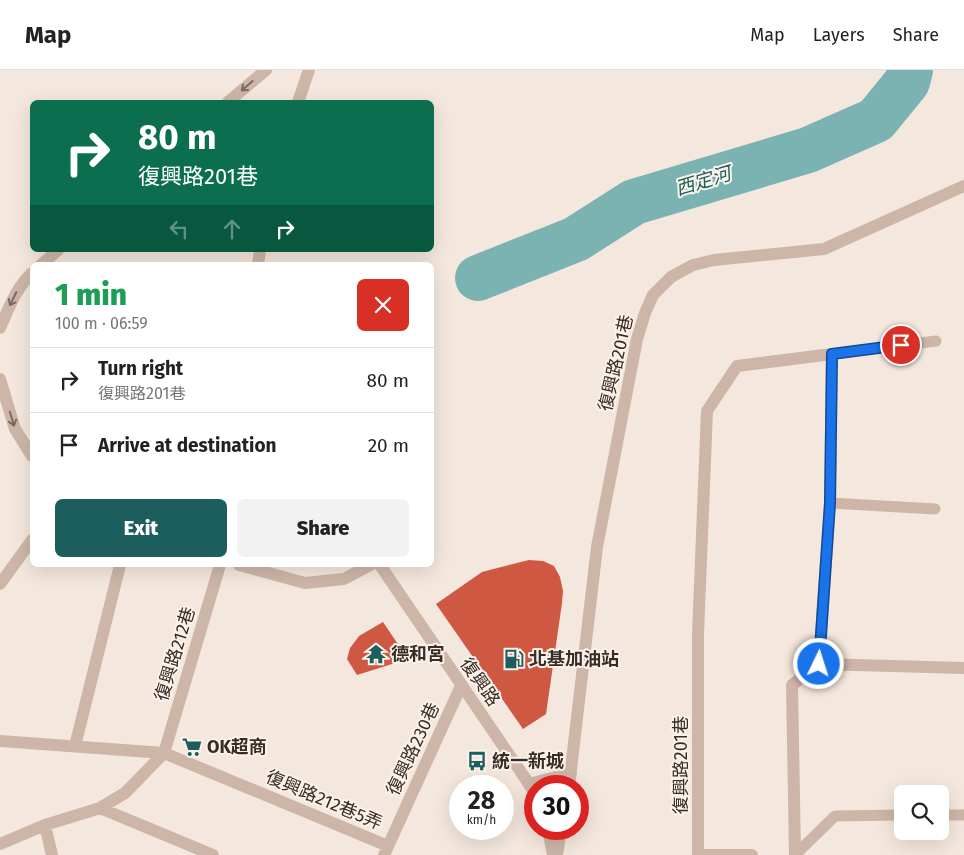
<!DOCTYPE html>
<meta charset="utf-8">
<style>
:root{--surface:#fff;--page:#f2f2f2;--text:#222;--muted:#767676;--line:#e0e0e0;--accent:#1b5e5d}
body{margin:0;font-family:"Fira Sans","Noto Sans TC",sans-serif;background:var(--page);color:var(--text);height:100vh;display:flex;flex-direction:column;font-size:19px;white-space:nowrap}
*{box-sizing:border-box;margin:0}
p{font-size:16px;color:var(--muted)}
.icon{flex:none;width:28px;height:28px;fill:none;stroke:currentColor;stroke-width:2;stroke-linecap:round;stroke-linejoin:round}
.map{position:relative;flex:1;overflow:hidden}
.side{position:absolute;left:30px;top:192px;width:404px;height:305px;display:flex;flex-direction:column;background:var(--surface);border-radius:8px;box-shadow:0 5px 20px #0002}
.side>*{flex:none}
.banner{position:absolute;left:30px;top:30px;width:404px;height:152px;border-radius:8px;box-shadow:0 5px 20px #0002;background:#0b6e4f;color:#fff;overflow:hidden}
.buttons{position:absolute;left:894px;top:715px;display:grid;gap:10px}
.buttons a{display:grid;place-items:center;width:55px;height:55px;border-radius:8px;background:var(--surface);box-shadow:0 5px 20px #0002;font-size:25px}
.speed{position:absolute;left:449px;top:705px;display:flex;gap:10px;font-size:25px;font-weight:700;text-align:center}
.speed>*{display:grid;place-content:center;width:65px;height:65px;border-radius:50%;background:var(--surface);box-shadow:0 5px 20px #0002;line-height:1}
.speed small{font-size:12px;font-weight:400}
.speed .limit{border:8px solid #d22;background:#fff;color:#111}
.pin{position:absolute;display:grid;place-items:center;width:42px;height:42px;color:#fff;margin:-21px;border:2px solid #fff;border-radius:50%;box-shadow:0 1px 5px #0007}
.me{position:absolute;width:55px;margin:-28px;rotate:4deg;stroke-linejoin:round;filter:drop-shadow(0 0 4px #0008)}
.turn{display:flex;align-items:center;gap:18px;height:105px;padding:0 25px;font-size:22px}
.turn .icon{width:65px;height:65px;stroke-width:2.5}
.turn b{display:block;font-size:35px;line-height:42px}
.lanes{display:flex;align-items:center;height:48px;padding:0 25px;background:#0003;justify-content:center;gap:25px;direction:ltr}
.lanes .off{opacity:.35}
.round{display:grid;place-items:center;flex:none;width:52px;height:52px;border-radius:8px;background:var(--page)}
.overview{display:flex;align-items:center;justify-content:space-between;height:85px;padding:0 25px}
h1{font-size:30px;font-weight:800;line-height:38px;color:#1e9e55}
.button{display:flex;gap:10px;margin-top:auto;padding:10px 25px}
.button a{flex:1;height:58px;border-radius:8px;background:var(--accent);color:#fff;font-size:20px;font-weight:800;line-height:58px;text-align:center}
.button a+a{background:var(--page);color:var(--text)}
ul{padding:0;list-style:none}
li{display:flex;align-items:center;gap:15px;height:65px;padding:0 25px;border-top:1px solid var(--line)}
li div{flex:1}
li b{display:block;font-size:19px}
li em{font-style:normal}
header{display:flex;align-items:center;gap:30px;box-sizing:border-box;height:70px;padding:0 25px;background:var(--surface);border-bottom:1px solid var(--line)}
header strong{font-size:24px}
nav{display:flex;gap:28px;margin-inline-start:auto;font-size:18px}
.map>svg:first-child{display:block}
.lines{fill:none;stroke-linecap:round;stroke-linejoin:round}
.river{stroke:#7ab3b1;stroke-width:46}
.building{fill:#ce5841}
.service{stroke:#cdb6a8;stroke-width:11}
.minor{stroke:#cdb6a8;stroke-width:12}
.tertiary{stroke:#cdb6a8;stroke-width:12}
.oneway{stroke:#7c6a62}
.route-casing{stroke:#114b97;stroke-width:12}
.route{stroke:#1a73e8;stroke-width:9}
.labels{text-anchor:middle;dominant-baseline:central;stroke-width:4;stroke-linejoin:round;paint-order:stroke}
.street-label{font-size:18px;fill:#392c28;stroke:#fbf2ea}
.poi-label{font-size:18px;font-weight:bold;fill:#392c28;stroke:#fbf2ea;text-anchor:start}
.water-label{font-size:19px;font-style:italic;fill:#1b5e5d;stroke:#fbf2ea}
</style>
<header>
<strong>Map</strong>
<nav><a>Map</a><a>Layers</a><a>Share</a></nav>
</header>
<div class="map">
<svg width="964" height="785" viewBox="0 0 964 785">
<rect width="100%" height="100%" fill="#f4e7dd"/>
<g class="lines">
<path class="river" d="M478 208 576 169 634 132 808 80 876 50 907 12 910 0"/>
</g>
<path class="building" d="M529 490 543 491 554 496 560 507 563 521 562 533 546 644 523 659 436 534 482 502Z
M383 552 408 589 357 605 347 589 350 578 359 566Z"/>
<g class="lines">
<path class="service" d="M832 284 936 271
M830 433 935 439
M940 745H964
M795 785 835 746 902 745"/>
<path class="minor" d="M228 32 266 0
M41 195 58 180
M0 258C9 238 16 218 32 203
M0 309 15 359 32 386
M239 495 305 513 344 509 370 495
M0 514 32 470
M0 671 164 683 388 776
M75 676 120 495
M529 714 571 703
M569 716 597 477 637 269 645 243 653 225 671 207 693 195 714 190 824 179 964 116
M100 738 213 785
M45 755 52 785
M0 774 45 755 100 738 125 723 164 683 220 495
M384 785 461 616
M557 785 561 759
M752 785H698V564L707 341 737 296 832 284 830 433 819 594
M795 785 792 615 819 594 964 598"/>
<path class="tertiary" d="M298 32 309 0
M258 195 260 180
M380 495 529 714 535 725
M548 759 553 785"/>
</g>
<defs><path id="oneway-shaft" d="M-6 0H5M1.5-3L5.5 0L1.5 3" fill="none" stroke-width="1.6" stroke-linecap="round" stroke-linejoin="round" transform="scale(1.25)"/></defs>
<g class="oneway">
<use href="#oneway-shaft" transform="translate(247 16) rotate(139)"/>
<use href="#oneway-shaft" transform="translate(13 229) rotate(116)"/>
<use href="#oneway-shaft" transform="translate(12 349) rotate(73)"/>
</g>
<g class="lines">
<defs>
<path id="route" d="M819 594 830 433 832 284 901 275"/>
</defs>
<use href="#route" class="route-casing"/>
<use href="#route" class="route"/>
</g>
<defs>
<symbol id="temple-bare" viewBox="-9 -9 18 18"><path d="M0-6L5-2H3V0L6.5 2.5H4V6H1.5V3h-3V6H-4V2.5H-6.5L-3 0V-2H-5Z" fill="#1b5e5d" stroke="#fbf2ea" stroke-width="2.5" paint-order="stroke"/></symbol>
<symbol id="fuel-bare" viewBox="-9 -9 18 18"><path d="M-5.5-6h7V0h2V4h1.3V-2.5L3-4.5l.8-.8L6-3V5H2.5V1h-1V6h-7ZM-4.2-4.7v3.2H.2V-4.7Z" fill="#1b5e5d" stroke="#fbf2ea" stroke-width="2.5" paint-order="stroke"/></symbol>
<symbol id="supermarket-bare" viewBox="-9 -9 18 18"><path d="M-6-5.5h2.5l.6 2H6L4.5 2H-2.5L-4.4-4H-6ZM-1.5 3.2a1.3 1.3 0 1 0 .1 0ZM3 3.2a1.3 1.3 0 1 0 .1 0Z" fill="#1b5e5d" stroke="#fbf2ea" stroke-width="2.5" paint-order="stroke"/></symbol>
<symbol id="bus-bare" viewBox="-9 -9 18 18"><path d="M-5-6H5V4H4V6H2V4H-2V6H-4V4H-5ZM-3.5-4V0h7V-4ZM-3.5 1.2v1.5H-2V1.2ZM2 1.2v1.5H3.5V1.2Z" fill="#1b5e5d" stroke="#fbf2ea" stroke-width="2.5" paint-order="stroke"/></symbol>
</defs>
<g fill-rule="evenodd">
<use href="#temple-bare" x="362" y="570" width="28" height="28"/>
<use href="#fuel-bare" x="500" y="575" width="28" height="28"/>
<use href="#supermarket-bare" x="178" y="663" width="28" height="28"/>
<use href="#bus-bare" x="463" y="677" width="28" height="28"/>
</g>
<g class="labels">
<g class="street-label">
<text transform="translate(616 293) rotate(-77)">復興路201巷</text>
<text transform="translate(175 584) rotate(-73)">復興路212巷</text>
<text transform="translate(480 612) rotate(55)">復興路</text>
<text transform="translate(413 679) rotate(-65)">復興路230巷</text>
<text transform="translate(681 695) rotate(-90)">復興路201巷</text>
<text transform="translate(324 730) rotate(23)">復興路212巷5弄</text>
</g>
<g class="poi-label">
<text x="391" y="584">德和宮</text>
<text x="529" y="589">北基加油站</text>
<text x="207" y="677">OK超商</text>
<text x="492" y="691">統一新城</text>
</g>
<g class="water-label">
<text transform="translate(703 111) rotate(-17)">西定河</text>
</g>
</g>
</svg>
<div class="buttons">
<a><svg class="icon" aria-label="search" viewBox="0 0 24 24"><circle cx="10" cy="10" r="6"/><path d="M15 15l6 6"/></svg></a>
</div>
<div class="speed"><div>28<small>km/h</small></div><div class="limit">30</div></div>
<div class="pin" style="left:901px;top:275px;background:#d93025"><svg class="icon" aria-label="arrive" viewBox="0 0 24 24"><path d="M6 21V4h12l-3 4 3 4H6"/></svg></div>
<svg class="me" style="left:819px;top:594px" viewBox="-20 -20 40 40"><circle r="17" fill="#1a73e8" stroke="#fff" stroke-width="3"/><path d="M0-11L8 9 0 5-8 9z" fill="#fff"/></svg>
<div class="banner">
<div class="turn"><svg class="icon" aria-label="right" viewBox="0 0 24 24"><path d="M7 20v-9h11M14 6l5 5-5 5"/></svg><div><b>80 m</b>復興路201巷</div></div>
<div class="lanes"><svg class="icon off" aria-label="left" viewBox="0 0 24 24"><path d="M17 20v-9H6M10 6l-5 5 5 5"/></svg><svg class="icon off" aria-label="ahead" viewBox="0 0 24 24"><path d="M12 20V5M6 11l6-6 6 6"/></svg><svg class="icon" aria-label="right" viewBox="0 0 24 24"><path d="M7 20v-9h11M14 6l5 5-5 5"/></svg></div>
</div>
<section class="side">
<div class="overview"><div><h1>1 min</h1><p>100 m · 06:59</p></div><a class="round" style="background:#d93025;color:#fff"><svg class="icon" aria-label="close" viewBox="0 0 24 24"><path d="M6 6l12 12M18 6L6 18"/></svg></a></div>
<ul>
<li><svg class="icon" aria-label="right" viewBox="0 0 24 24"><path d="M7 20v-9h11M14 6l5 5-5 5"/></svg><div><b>Turn right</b><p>復興路201巷</p></div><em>80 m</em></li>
<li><svg class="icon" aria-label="arrive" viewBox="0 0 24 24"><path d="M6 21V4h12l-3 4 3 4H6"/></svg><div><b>Arrive at destination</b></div><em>20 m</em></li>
</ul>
<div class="button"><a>Exit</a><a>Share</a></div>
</section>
</div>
